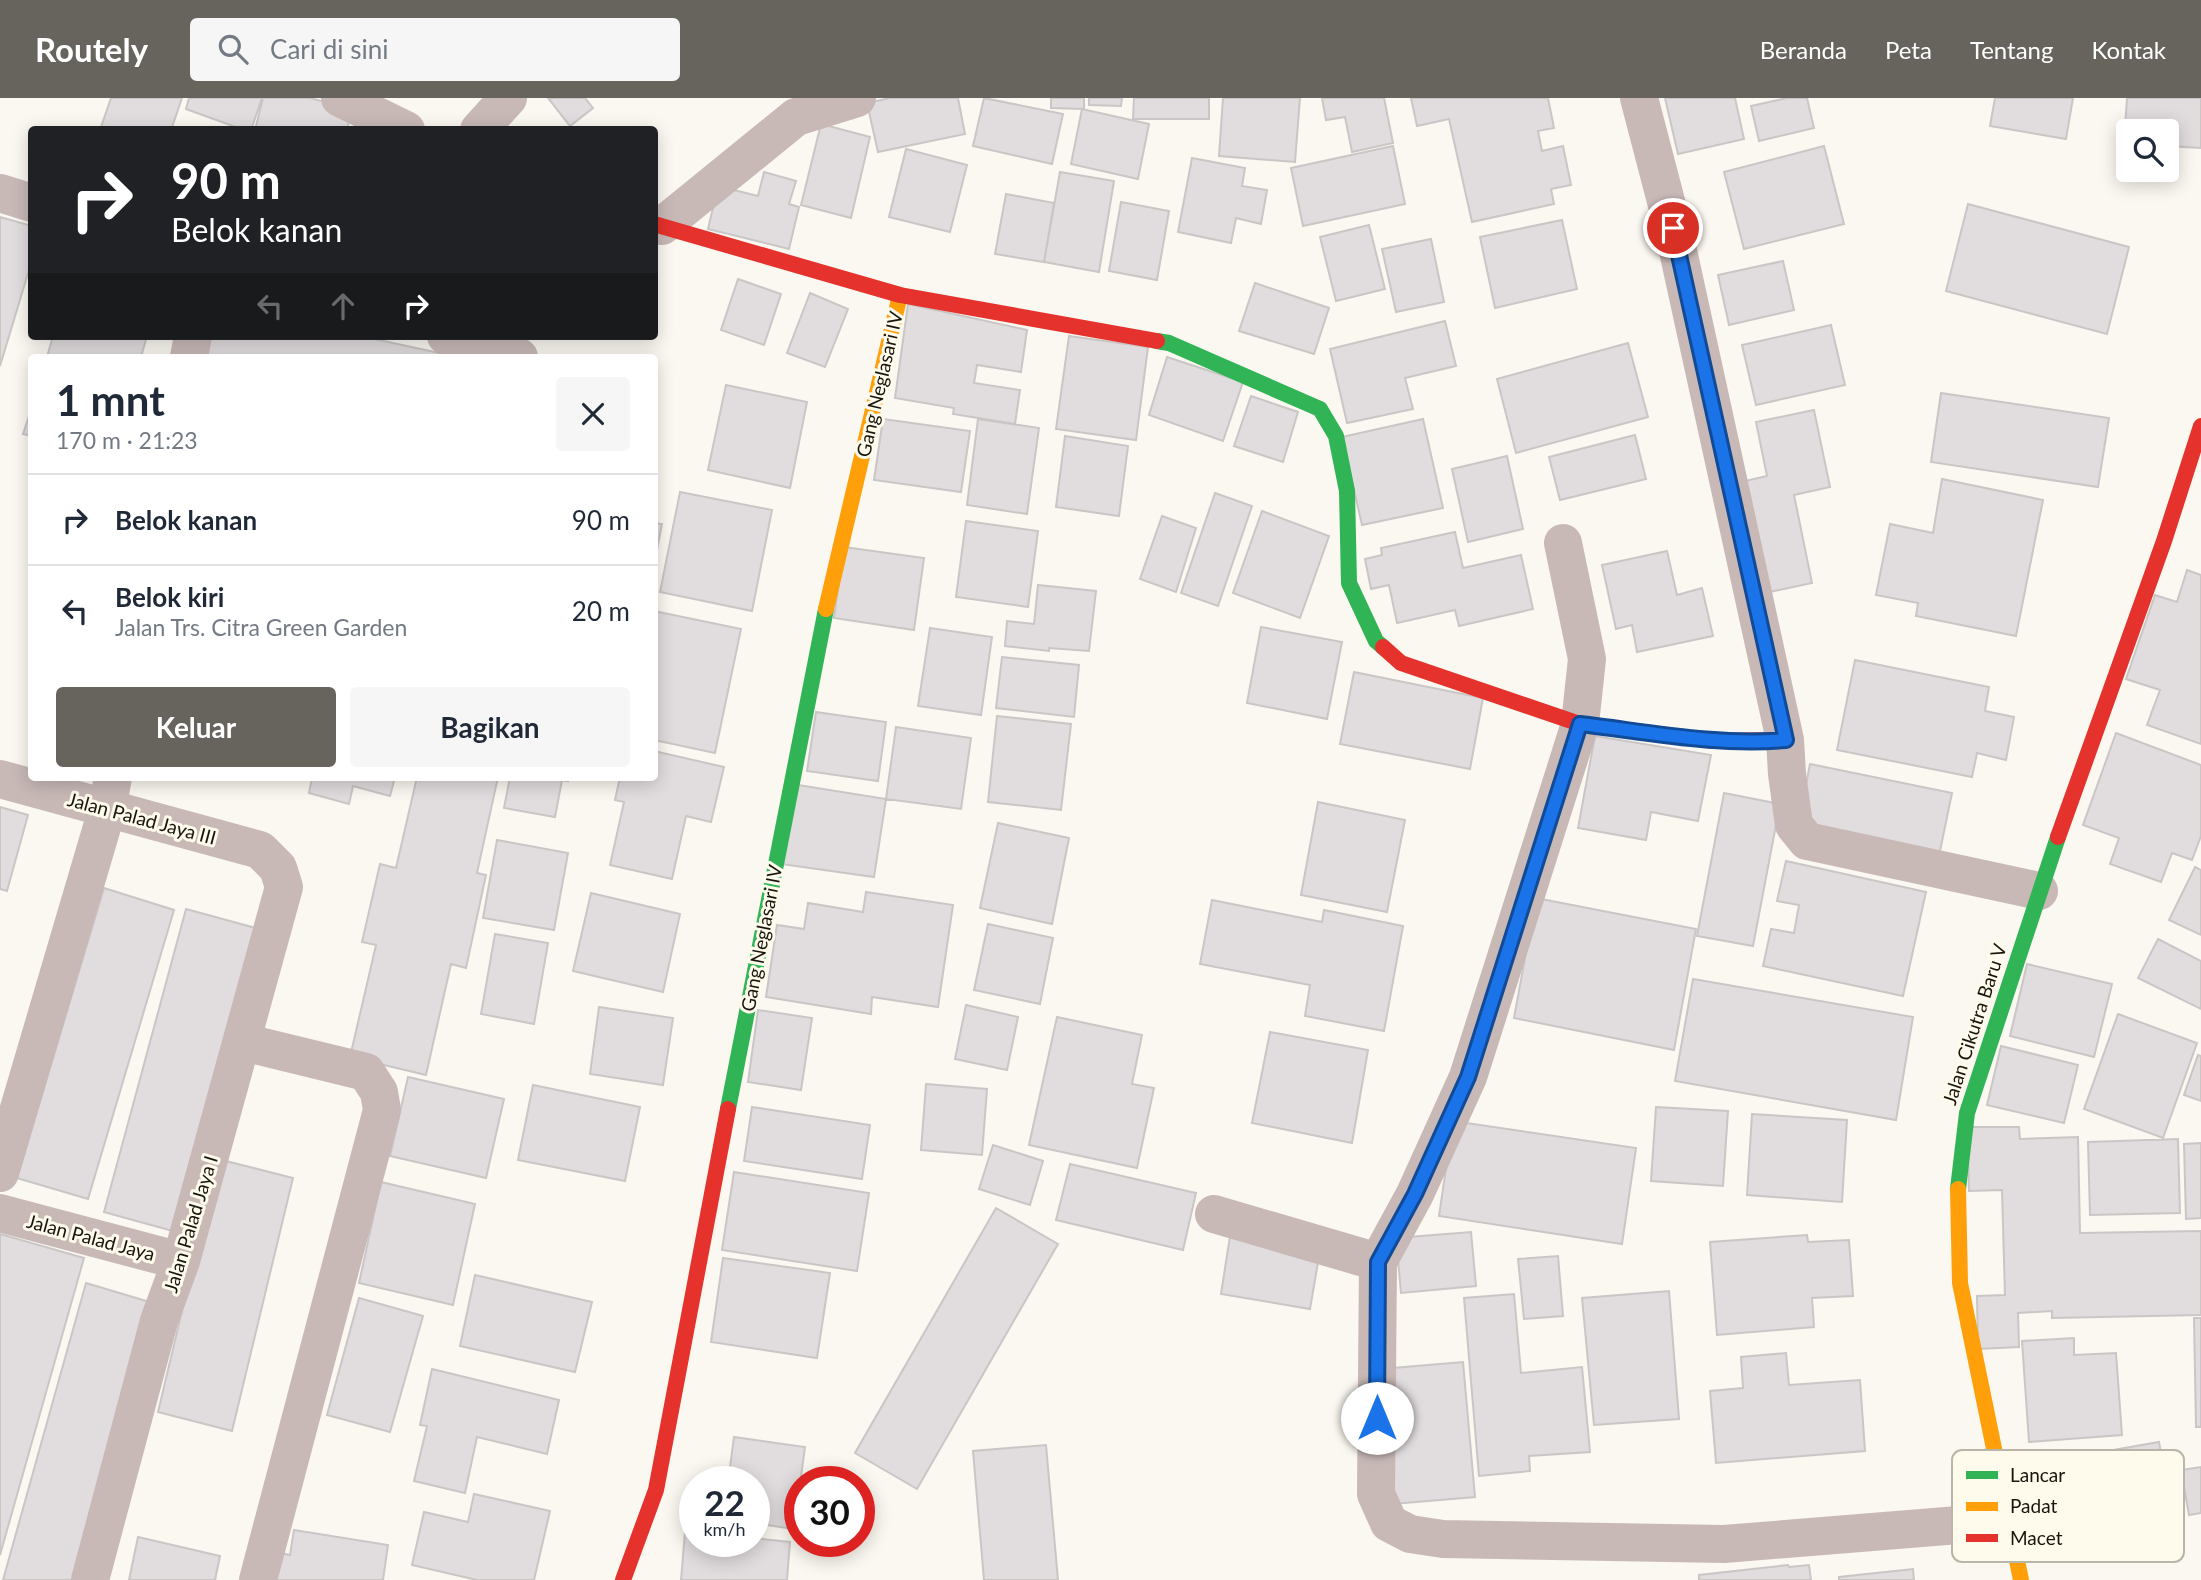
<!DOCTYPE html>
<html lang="id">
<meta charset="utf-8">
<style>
:root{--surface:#fff;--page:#f6f6f7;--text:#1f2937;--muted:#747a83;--line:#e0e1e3;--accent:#66645c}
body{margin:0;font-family:Lato,sans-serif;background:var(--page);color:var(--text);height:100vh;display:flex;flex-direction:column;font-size:26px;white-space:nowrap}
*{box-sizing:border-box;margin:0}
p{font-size:23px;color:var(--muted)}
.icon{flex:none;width:38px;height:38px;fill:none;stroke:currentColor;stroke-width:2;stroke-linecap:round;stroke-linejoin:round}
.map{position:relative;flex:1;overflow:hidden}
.sheet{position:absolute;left:28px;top:256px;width:630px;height:427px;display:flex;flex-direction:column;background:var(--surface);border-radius:7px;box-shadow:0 4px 18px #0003}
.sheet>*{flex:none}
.hud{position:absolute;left:28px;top:28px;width:630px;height:214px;border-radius:7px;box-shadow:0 4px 18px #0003;background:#202124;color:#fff;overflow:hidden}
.fabs{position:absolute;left:2116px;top:21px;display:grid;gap:14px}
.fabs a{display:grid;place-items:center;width:63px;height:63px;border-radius:7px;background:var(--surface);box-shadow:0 4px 18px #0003;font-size:35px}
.speed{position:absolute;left:679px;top:1368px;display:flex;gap:14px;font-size:35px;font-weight:700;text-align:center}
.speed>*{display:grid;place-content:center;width:91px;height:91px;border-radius:50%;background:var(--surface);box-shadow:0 4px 18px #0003;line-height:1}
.speed small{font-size:18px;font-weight:400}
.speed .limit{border:10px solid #d22;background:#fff;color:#111}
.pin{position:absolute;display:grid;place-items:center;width:60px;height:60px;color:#fff;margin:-30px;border:4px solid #fff;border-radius:50%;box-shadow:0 2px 7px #0007}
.me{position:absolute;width:77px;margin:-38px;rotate:0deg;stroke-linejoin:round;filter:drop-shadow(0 0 5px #0008)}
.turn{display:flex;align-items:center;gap:24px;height:147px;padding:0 28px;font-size:32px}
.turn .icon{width:91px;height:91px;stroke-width:2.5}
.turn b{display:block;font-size:49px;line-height:60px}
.lanes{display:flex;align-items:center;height:66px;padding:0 28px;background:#0003;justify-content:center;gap:35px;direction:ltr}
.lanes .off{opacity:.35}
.round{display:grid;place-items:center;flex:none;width:74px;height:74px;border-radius:7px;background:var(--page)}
.head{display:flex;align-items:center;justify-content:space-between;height:119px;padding:0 28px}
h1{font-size:42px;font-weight:700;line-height:52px}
.cta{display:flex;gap:14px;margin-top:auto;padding:14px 28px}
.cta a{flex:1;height:80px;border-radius:7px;background:var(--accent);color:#fff;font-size:28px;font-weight:700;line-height:80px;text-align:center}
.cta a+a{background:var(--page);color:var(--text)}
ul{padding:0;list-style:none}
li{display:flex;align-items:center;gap:21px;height:91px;padding:0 28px;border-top:2px solid var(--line)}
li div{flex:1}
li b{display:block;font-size:26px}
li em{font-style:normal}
header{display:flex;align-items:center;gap:42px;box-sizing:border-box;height:98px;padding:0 35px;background:var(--accent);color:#fff}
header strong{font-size:33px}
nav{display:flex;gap:38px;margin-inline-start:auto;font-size:24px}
.search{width:490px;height:63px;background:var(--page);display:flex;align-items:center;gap:18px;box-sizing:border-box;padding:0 24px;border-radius:7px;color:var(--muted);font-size:26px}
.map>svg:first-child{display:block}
.building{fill:#e1dcdd;stroke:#cac6c6;stroke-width:2}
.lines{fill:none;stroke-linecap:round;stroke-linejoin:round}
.street{stroke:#c8b9b7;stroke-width:38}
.fast{stroke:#30b455;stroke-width:16}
.slow{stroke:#ff9f0a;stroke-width:16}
.jam{stroke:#e5322d;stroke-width:16}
.route-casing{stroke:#114b97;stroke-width:18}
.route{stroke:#1a73e8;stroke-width:12}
.labels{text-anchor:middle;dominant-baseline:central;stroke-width:6;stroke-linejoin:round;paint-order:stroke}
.street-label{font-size:19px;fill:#17150c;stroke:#fefaec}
.key{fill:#fefaec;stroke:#b9b5a9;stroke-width:2}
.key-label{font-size:19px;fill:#17150c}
</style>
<header>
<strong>Routely</strong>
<div class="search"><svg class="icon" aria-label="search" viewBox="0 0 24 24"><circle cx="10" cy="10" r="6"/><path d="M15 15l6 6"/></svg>Cari di sini</div>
<nav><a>Beranda</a><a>Peta</a><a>Tentang</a><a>Kontak</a></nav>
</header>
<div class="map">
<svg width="2201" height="1482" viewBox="0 0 2201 1482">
<rect width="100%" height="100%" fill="#faf8f0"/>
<path class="building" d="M111 0H182L171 32H100Z
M189 0H262L251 32H244L186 11Z
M263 0H310L352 11 347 32H255Z
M548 0H585L593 10 570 28Z
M890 0H958L965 36 878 54 867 5Z
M984 0 1063 16 1052 66 973 48Z
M1051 0H1084V11L1051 10Z
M1089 0H1122L1121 8 1089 7Z
M1134 0H1209V21H1133Z
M1223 0H1300L1295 64 1219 58Z
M1322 0H1384L1393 45 1352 54 1345 19 1326 22Z
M1411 0H1548L1554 30 1538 33 1542 53 1563 48 1571 87 1551 91 1554 106 1472 124 1449 21 1417 28Z
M1665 0H1735L1744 41 1678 56Z
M1787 0H1807L1814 30 1759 43 1751 8Z
M1995 0H2073L2066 41 1990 28Z
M2127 0H2201V50L2166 48V33H2128V45L2124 44Z
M1082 11 1149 26 1138 81 1071 66Z
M821 26 870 39 851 120 801 107Z
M1393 48 1405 106 1303 128 1291 70Z
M1824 48 1844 126 1744 151 1724 74Z
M906 51 967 67 950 134 889 119Z
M1192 60 1245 70 1242 88 1267 92 1261 126 1236 120 1231 145 1178 134Z
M764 74 796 83 789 106 799 109 789 151 708 131 718 88 758 98Z
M1060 74 1114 83 1099 174 1044 164Z
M1006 96 1054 105 1044 164 995 156Z
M1121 104 1169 113 1157 182 1109 173Z
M1968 106 2129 149 2107 236 1946 193Z
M0 119 32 128V162L0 268Z
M1562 122 1577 191 1495 210 1480 139Z
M1369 127 1385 191 1336 203 1320 139Z
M1431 141 1444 204 1396 214 1382 151Z
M1783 163 1794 212 1729 227 1718 177Z
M738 181 781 196 764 247 721 232Z
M1255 185 1329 210 1314 256 1239 233Z
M810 195 848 211 825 269 787 255Z
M908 206 1027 232 1021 274 977 267 974 285 1020 292 1015 326 953 316 954 310 895 300Z
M1445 223 1456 268 1405 280 1413 311 1347 325 1330 251Z
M1831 227 1845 287 1756 307 1742 247Z
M53 238H147L141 259H47Z
M207 238H361L453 258 202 259Z
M1069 238 1148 249 1136 342 1056 331Z
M1628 245 1648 319 1516 355 1497 281Z
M1167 259 1243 284 1223 343 1149 317Z
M726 287 807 304 790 390 708 372Z
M1941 295 2109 320 2098 389 1931 364Z
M1251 298 1298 314 1283 364 1234 348Z
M32 309V338L23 336Z
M1814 312 1830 389 1794 397 1812 485 1765 495 1741 384 1767 378 1756 324Z
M883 321 970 333 961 394 874 382Z
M978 321 1039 330 1027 416 967 407Z
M1423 321 1443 410 1362 427 1342 339Z
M1635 337 1646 381 1560 402 1549 359Z
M1065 338 1128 348 1119 418 1056 409Z
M1507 358 1523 431 1468 444 1452 371Z
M1942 381 2043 402 2016 538 1916 518 1918 505 1876 497 1890 426 1933 435Z
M680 394 772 412 752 513 660 494Z
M1215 395 1252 408 1218 508 1181 495Z
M1262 413 1329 438 1300 520 1233 495Z
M1162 418 1196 430 1176 494 1140 481Z
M966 423 1038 433 1028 509 956 499Z
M654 425 662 426 654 467Z
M1455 434 1463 470 1521 457 1533 511 1459 528 1455 512 1397 525 1389 487 1371 491 1365 461 1382 457 1381 450Z
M844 449 924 460 914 532 834 520Z
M1667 453 1677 497 1702 490 1713 538 1637 554 1632 527 1616 531 1602 467Z
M2187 472 2201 477V646L2147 627 2160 592 2126 581 2155 497 2177 504Z
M1038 487 1096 493 1089 553 1049 550V553L1005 548 1007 523 1034 526Z
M654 513 741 531 715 655 654 642Z
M1261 529 1342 544 1327 621 1247 605Z
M930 530 992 539 981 617 918 608Z
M1002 559 1079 567 1074 619 996 610Z
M1855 562 1989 589 1985 613 2014 619 2006 662 1977 655 1972 679 1837 652Z
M1354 574 1483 600 1470 671 1340 646Z
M816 614 886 624 878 683 807 673Z
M997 618 1071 626 1061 712 988 704Z
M896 629 971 640 961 711 886 701Z
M2116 635 2201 667V738L2192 762 2172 755 2161 784 2110 766 2119 740 2083 727Z
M1595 638 1711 657 1698 723 1651 714 1646 742 1578 730Z
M654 653 724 669 711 724 686 718 672 781 610 767 624 704 615 702 620 679H654Z
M1810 666 1952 695 1934 782 1793 754Z
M307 679H395L390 698 353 688 349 706 309 695 312 680Z
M417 679H498L477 775 486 777 466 870 451 866 426 977 350 959 376 847 362 844 380 766 396 770Z
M510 679H569L568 683 562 682 555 719 504 710Z
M792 686 886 701 874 779 781 766Z
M1724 695 1780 706 1753 848 1697 838Z
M1318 704 1405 722 1387 814 1301 797Z
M0 709 28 717 7 793 0 791Z
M998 725 1069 740 1052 826 980 810Z
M497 742 568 755 554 832 483 820Z
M1786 763 1926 794 1903 898 1763 868 1771 831 1794 835 1799 807 1777 803Z
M2195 769 2201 772V837L2169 822Z
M104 790 174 812 88 1101 17 1080Z
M866 794 953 807 938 909 872 899 871 916 766 899 777 827 804 831 808 805 863 814Z
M591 795 680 816 663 894 573 873Z
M1536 800 1696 831 1674 952 1514 920Z
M1212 802 1322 824 1324 812 1403 828 1384 933 1305 918 1310 887 1200 866Z
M186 811 263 832 180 1135 104 1114Z
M988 826 1053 840 1040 906 974 892Z
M495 836 548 845 534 926 481 916Z
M2158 841 2201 863V911L2138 880Z
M2027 866 2112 886 2094 959 2010 938Z
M1693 881 1913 919 1896 1022 1675 983Z
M966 907 1018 919 1007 972 955 961Z
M599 909 673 920 663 987 590 976Z
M758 912 812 920 801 992 748 984Z
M2118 916 2197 945 2163 1040 2084 1011Z
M1057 919 1142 937 1132 986 1154 990 1137 1070 1029 1047Z
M1270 934 1368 952 1352 1045 1252 1025Z
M2001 948 2078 967 2064 1025 1987 1007Z
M2198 957 2201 958V1003L2184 997Z
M408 979 504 1001 486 1080 390 1058Z
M926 986 987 991 982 1057 921 1052Z
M533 987 640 1009 625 1083 518 1062Z
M752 1009 870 1027 862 1081 744 1063Z
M1656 1009 1728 1013 1723 1088 1651 1083Z
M1752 1016 1847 1022 1842 1104 1747 1097Z
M1453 1023 1636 1050 1622 1146 1439 1118Z
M1967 1029H2019L2020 1041 2078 1039 2080 1135 2201 1133V1217L2052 1220V1213L2018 1215 2019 1249 1978 1251 1977 1198 2005 1197 2002 1092 1969 1093Z
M2178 1041 2180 1115 2090 1117 2088 1044Z
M2201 1045V1120L2186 1121 2184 1046Z
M993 1047 1043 1063 1030 1107 979 1091Z
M218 1061 293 1080 232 1333 158 1314Z
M1070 1066 1196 1095 1183 1152 1056 1122Z
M734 1074 869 1095 857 1173 722 1152Z
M381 1084 475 1106 453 1207 359 1185Z
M996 1110 1058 1146 917 1391 855 1355Z
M1231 1132 1321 1147 1310 1211 1221 1196Z
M1471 1134 1476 1188 1401 1195 1396 1140Z
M0 1136 84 1160 0 1457Z
M1807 1137 1808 1144 1849 1142 1853 1198 1812 1200 1814 1229 1717 1237 1710 1144Z
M1558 1158 1563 1218 1524 1221 1518 1161Z
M723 1160 830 1175 817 1260 711 1244Z
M475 1177 592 1204 575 1274 460 1248Z
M86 1185 163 1208 86 1482H3Z
M1669 1193 1679 1321 1594 1327 1582 1200Z
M1514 1196 1521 1275 1582 1269 1590 1354 1529 1358 1530 1373 1479 1378 1464 1200Z
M359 1200 423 1218 390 1334 327 1317Z
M2194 1220H2201V1329H2196Z
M2074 1240V1257L2116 1255 2122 1337 2029 1344 2022 1243Z
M1786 1255 1789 1287 1860 1282 1865 1353 1716 1365 1710 1293 1743 1290 1741 1259Z
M1463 1264 1475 1399 1393 1406 1381 1271Z
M432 1271 559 1302 547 1356 477 1339 465 1395 414 1383 427 1328 420 1327Z
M734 1339 805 1349 794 1431 754 1425V1384H728Z
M2159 1344 2173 1422 2035 1446 2022 1368Z
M1046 1347 1058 1482H984L973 1353Z
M2201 1369V1415L2189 1417 2181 1372Z
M474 1396 550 1413 534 1482H477L412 1467 424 1414 468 1424Z
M294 1432 388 1447 383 1482H270L275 1454 290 1457Z
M685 1434 695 1435V1444H754V1440L790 1444 787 1482H681Z
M138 1439 220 1458 215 1482H129Z
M1788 1467 1789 1469 1809 1467 1811 1482H1699V1477Z
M1913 1471 1914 1482H1839V1479Z"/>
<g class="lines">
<path class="street" d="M340 0 406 32
M1639 0 1673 130 1785 642 1787 676 1794 727 1807 743 2039 793
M479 32 508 0
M0 95 32 105
M662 128 796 19 857 0
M446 238 519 259
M189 259 193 238
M0 681 260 752 278 770 284 789 181 1163 159 1223 90 1482
M243 944 366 974 379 994 382 1012 258 1482
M0 1075 107 712 113 679
M0 1115 181 1163
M1214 1116 1378 1164 1415 1096 1468 979 1580 626 1587 561 1563 445
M1378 1164 1376 1396 1389 1425 1410 1436 1443 1441 1724 1446 2008 1423"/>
<path class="fast" d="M1157 243 1169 245 1320 311 1336 338 1347 393 1349 485 1376 543 1383 549
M728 1011 826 511
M1958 1091 1967 1015 2058 739"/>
<path class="slow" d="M826 511 900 197
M1958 1091 1960 1185 2021 1482"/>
<path class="jam" d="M654 126 900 197 1157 243
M1383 549 1401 565 1580 626 1714 643 1785 642
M2058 739 2164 443 2201 328
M623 1482 656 1392 728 1011"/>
</g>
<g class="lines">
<defs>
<path id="route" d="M1377 1320 1378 1164 1415 1096 1468 979 1580 626C1648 634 1717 648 1786 642L1673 130"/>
</defs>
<use href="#route" class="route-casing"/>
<use href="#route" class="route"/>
</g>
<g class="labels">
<g class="street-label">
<text transform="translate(879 286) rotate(-77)">Gang Neglasari IV</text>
<text transform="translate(142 720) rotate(15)">Jalan Palad Jaya III</text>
<text transform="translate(761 840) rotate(-79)">Gang Neglasari IV</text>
<text transform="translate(1974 926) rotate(-72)">Jalan Cikutra Baru V</text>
<text transform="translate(190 1126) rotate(-73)">Jalan Palad Jaya I</text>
<text transform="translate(91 1139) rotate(15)">Jalan Palad Jaya</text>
</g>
</g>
<rect x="1952" y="1352" width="232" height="112" rx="10" class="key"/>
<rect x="1966" y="1373" width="32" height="8" fill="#30b455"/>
<rect x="1966" y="1404" width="32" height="9" fill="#ff9f0a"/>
<rect x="1966" y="1436" width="32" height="8" fill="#e5322d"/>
<g class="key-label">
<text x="2010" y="1384">Lancar</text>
<text x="2010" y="1415">Padat</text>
<text x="2010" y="1447">Macet</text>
</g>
</svg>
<div class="fabs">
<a><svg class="icon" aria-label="search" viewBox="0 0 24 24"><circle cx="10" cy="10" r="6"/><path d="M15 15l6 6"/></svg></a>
</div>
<div class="speed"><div>22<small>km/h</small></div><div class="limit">30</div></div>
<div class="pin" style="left:1673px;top:130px;background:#d93025"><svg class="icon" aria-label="arrive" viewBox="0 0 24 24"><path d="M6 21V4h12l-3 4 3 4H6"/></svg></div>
<svg class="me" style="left:1377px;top:1320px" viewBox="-20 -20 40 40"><circle r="19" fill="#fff"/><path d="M0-13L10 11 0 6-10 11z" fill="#1a73e8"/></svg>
<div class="hud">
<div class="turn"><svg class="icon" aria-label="right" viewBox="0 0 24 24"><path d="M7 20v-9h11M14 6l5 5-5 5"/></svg><div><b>90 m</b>Belok kanan</div></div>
<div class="lanes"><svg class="icon off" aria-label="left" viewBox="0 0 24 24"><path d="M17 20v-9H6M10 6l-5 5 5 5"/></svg><svg class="icon off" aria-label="ahead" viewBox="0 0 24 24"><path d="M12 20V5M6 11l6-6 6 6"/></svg><svg class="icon" aria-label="right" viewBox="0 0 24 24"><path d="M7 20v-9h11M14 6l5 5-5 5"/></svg></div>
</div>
<section class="sheet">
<div class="head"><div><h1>1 mnt</h1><p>170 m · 21:23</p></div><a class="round"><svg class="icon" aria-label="close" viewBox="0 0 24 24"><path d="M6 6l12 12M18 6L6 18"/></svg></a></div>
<ul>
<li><svg class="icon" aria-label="right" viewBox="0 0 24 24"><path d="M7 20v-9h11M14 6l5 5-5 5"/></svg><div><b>Belok kanan</b></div><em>90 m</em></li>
<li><svg class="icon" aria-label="left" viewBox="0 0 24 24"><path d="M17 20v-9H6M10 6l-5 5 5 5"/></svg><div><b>Belok kiri</b><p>Jalan Trs. Citra Green Garden</p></div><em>20 m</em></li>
</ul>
<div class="cta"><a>Keluar</a><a>Bagikan</a></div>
</section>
</div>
